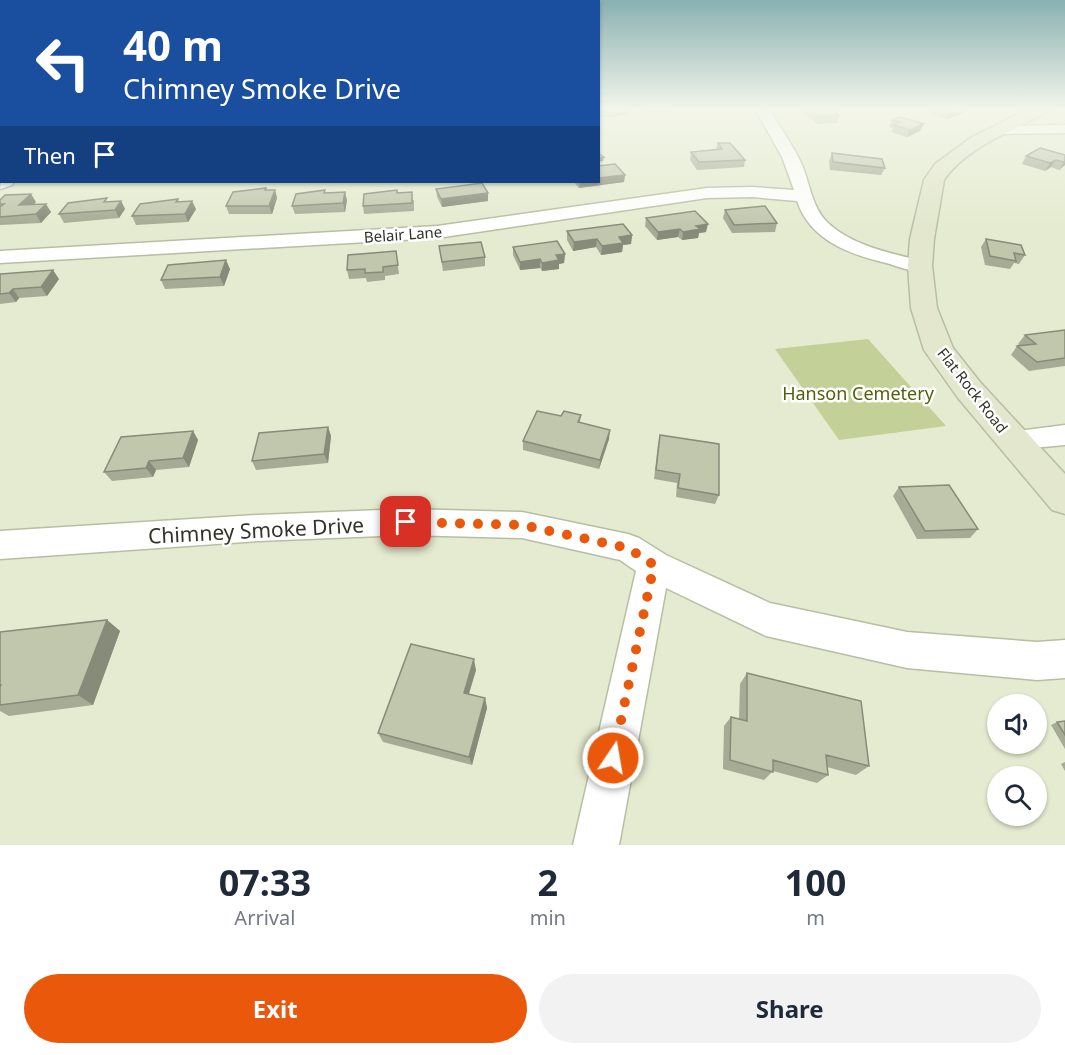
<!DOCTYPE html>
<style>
:root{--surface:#fff;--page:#f2f2f3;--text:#1f2937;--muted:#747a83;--accent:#ea580c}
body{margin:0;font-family:"Noto Sans",sans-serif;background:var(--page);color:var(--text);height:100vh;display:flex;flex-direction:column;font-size:22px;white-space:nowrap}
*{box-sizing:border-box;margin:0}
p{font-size:20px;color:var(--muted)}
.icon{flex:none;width:33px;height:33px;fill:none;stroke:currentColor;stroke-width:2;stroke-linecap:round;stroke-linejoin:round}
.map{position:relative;height:845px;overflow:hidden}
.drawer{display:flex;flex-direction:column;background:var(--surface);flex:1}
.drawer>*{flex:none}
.top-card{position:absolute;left:0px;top:0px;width:600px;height:183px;box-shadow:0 2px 4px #0004;background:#1a4fa0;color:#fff;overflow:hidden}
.fabs{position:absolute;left:987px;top:694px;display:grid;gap:12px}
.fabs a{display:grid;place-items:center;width:60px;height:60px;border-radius:50%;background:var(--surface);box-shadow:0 2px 4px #0004;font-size:30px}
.pin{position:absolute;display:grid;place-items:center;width:51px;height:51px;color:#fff;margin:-26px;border-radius:12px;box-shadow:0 3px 9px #0006}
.me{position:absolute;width:66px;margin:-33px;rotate:12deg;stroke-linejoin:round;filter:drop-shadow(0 0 4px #0008)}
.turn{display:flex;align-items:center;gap:21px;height:126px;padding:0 24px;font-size:27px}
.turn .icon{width:78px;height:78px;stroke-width:2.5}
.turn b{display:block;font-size:42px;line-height:51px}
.then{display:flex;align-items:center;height:57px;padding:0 24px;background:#0003;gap:12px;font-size:22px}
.eta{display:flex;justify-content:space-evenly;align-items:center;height:102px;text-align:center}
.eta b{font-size:36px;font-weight:700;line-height:42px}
.primary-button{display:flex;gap:12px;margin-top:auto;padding:12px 24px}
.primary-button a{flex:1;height:69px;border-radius:36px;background:var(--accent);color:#fff;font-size:24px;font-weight:700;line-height:69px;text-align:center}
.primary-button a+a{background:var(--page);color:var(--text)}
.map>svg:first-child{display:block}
.green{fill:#c3d097}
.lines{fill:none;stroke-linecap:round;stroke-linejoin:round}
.street-casing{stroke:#b7bea4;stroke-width:3}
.secondary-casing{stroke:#b7bea4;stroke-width:3}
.street{fill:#fff;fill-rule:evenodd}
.secondary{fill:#e2e7cd;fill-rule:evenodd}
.wall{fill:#a6ab95}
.shaded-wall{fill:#878b79}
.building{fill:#c1c7ad;stroke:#878b79;stroke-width:1.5}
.route{stroke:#ea580c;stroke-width:10;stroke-dasharray:0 18}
.labels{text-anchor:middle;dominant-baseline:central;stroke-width:5;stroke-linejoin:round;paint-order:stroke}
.far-street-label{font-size:15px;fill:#32342a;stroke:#fff}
.park-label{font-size:18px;fill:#535f09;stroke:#fff}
.near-street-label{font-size:21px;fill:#32342a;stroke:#fff}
</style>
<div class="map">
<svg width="1065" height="845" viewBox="0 0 1065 845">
<rect width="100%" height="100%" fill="#e5ebd0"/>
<path class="green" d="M868 339 946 426 839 440 775 349Z"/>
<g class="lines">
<defs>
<path id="street" d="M755 109H769C780 127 793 145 802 165 810 184 812 208 828 223 854 247 894 254 927 262L930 266 927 270C915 273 902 268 890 264 852 255 811 242 797 201L752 197 707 198 437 238 0 263V251L437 226 707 188 752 187 794 190 782 157Z
M1065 125V133L1000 134 993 130 1000 126Z
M2 178V182H14L12 185 0 189Z
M1065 425V445L1012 450 1002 447 998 440 1002 433Z
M406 509 522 512 628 534 639 538 666 555 770 603 907 632 1037 642 1065 640V678L1037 680 907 668 766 636 666 588 619 845H573L636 571 620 560 522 538 406 535 258 541 0 559V531L258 515Z"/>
<path id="secondary" d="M1029 109H1050L1048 112C1015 129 964 149 944 180L934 239 932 266 937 308 953 348 980 382 1065 474V514L1052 510 958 398 924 350 911 308 908 266 910 239 924 180 935 164 972 137Z"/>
</defs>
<use href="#street" class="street-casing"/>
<use href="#secondary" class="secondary-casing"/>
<use href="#street" class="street"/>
<use href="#secondary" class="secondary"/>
</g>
<path class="wall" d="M598 109H629L628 114 617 115V117H598Z
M641 109H673L672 112H645Z
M801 109H830L840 115 837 123 818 124 800 111Z
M931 109H968L966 112 947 119 929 113Z
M900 117 920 131 907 137 891 132 893 128 889 127 892 120Z
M718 143 745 160 744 167 697 170 690 160 691 152 716 149Z
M832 153 885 168 881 175 830 170 829 161Z
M1065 155V165L1059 170 1051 167 1045 171 1022 164 1026 156Z
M625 175 624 182 579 188 574 182H598Z
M266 188 267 190H275L277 198 272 214H229L226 206Z
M436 189 488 193V201L442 207 437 197Z
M325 193 347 200 345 212 295 214 292 206Z
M178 199 179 202 196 209 188 222 136 225 132 216Z
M0 200 36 202 34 204 51 212 41 223 0 225Z
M414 200V211L364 214 363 206Z
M121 201 125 209 119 218 64 223 59 214 108 202Z
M725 210 777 223 775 232 732 233 723 218Z
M646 218 706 232 699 233 698 238 682 240 678 237 657 240 645 226Z
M567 231 632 235 631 244 623 245 622 252 601 255 596 247 573 251 567 240Z
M986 239 1025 255 1019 264 1014 263 1010 269 985 265 981 247Z
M439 246 485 257V266L443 271Z
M513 247 565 254 564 263 559 264V269L542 271 540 268 520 270 513 255Z
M396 251 399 274 385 276V280L367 282 366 278 349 279 347 270Z
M230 269 224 286 165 289 161 280Z
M0 274 59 279 47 296 19 298 16 302 0 304Z
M1065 330V366L1029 371 1011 355 1017 346H1020L1018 344 1025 335Z
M581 415 580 422 609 439 599 469 523 450V441L561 416Z
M328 427 331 436 328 463 256 470 252 461Z
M193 431 198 440 189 467 156 470 153 477 112 481 104 472Z
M660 435 719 495 715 504 676 497 677 483 654 479 658 444Z
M899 487 978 529 970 538 917 539 893 496Z
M107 620 120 631 93 705 9 716 0 711V632Z
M476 670 469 694 485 698 487 708 472 765 383 742 378 733Z
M747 673 869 766 856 775 827 767 828 775 817 783 773 771 764 780 723 769 724 726 731 717 739 719 740 684Z
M1065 721V749L1051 725 1057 722Z
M1065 762V771L1061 764Z"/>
<path class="shaded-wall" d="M615 109H629L628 114 617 115V110Z
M958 109H968L966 112 947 119 950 112Z
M924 124 920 131 907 137 910 130Z
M604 157 603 161 598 162V158Z
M1056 160 1051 167 1045 171 1050 163Z
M1065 161V165L1059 170 1064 162Z
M625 175 624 182 579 188 580 182H598V178Z
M275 190 277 198 272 214 269 206Z
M345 192 347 200 345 212 343 203Z
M488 193V201L442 207 441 199Z
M31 194 36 202 25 213 19 205Z
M121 201 125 209 119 218 115 210Z
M192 201 196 209 188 222 185 214Z
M46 204 51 212 41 223 36 214Z
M708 224 706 232 699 233 698 238 682 240 683 232 696 226Z
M680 229 678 237 657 240 658 232Z
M632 235 631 244 623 245 622 252 601 255 602 246 619 237Z
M597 239 596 247 573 251 574 242Z
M565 254 564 263 559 264V269L542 271V263L556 255Z
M540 259V268L520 270V262Z
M226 260 230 269 224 286 220 277Z
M53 270 59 279 47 296 41 287Z
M13 289 19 298 16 302 9 293Z
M328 427 331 436 328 463 324 454Z
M610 430 609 439 599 469 600 460Z
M193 431 198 440 189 467 183 458Z
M149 461 156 470 153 477 146 468Z
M107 620 120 631 93 705 78 695Z
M474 659 476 670 466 703 464 693Z
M485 698 487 708 472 765 469 757Z"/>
<path class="building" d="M598 109H616L617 110H598Z
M810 109H830L840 115 820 117Z
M941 109H958L950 112Z
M900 117 924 124 910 130 894 125 900 122 892 120Z
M718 143H730L745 160 699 162 691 152 722 149Z
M1040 148 1065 155V161L1064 162 1056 160 1050 163 1026 156Z
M598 153 604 157 598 158Z
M832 153 882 159 885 168 833 162Z
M615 164 625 175 598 178V166Z
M482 183 488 193 441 199 436 189Z
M266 188 265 190H275L269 206H226L233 192Z
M325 190 324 193 345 192 343 203 292 206 296 194Z
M397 190V193L412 192V203L363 206 364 194Z
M31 194 19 205 46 204 36 214 0 217V207L4 204H0V200L5 195Z
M107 198 104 202 121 201 115 210 59 214 68 203Z
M178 199 176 202 192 201 185 214 132 216 140 204Z
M765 206 777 223 734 225 725 210Z
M695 211 708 224 696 226 700 229 683 232 680 229 658 232 646 218Z
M623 224 632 235 619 237 623 243 602 246 597 239 574 242 567 231Z
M986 239 1021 245 1025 255 1014 253 1016 261 990 256Z
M557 241 565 254 556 255 559 260 542 263 540 259 520 262 513 247Z
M481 242 485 257 442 262 439 246Z
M396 251 398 265 383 267V272L365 273V269L347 270 348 255Z
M226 260 220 277 161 280 168 265Z
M53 270 41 287 13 289 9 293 0 294V274Z
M1065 330V358L1037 362 1017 346 1036 344 1025 335Z
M537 411 561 416 564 411 581 415 578 422 610 430 600 460 523 441Z
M328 427 324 454 252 461 259 433Z
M193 431 183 458 149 461 146 468 104 472 121 437Z
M660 435 719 444V495L678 488 680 474 656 470Z
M949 485 978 529 925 531 899 487Z
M107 620 78 695 0 705V687L1 685H0V632Z
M411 644 474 659 464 693 485 698 469 757 378 733Z
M747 673 861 701 869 766 826 755 828 775 773 760V772L730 760 731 717 747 721Z
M1065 721V735L1057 722Z"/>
<linearGradient id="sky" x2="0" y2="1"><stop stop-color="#89b0b2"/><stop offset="0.48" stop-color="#f3f6ea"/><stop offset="1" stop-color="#f3f6ea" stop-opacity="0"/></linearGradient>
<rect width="1065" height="227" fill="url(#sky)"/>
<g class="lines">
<path class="route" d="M406 522 522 525 628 548 654 565 613 758"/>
</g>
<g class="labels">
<g class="far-street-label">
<text transform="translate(403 234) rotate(-4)">Belair Lane</text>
<text transform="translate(973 390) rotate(52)">Flat Rock Road</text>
</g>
<g class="park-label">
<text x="858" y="393">Hanson Cemetery</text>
</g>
<g class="near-street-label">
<text transform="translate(256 530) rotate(-3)">Chimney Smoke Drive</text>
</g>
</g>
</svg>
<div class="fabs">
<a><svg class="icon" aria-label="sound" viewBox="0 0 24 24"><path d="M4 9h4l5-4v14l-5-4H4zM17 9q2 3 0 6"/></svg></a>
<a><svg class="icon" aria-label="search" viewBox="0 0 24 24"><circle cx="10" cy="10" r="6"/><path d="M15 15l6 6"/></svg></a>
</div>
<div class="pin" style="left:406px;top:522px;background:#d93025"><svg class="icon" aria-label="arrive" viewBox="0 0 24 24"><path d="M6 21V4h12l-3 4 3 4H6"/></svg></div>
<svg class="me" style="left:613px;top:758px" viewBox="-20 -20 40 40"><circle r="17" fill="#ea580c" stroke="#fff" stroke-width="3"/><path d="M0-11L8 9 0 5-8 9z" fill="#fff"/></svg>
<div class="top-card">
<div class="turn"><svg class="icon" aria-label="left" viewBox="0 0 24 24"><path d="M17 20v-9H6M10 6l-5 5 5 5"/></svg><div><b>40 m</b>Chimney Smoke Drive</div></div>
<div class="then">Then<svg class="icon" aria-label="arrive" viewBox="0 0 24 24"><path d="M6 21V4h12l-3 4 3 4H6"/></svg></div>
</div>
</div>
<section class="drawer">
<div class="eta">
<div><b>07:33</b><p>Arrival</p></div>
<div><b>2</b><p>min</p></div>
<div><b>100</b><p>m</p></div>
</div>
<div class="primary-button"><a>Exit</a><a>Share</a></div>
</section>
